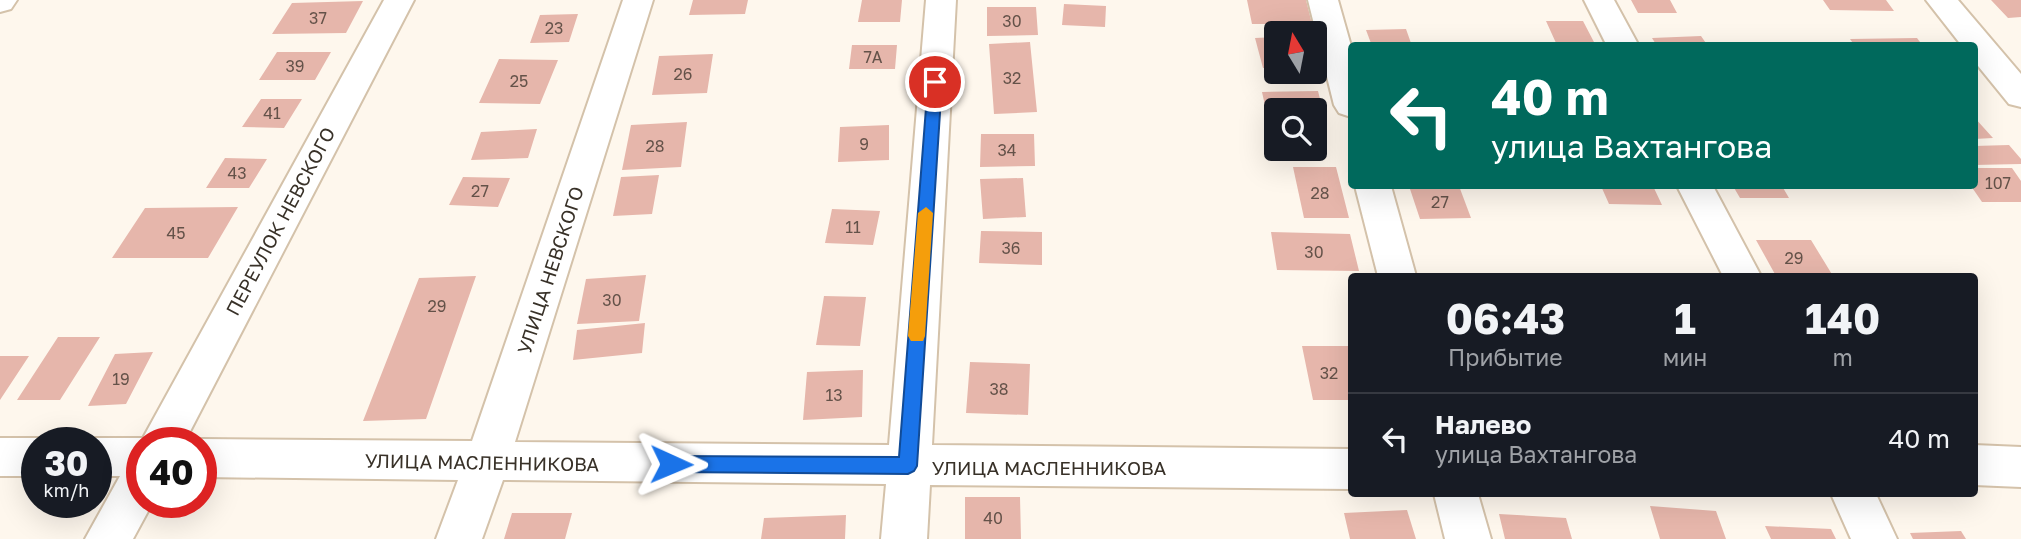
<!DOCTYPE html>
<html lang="ru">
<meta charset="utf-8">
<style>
:root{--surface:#171b24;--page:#242831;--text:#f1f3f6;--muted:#9ea1a6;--line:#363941}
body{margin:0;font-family:"Golos Text",sans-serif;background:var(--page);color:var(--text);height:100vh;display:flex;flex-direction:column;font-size:26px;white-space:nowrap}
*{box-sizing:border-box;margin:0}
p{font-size:23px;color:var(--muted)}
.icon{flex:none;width:38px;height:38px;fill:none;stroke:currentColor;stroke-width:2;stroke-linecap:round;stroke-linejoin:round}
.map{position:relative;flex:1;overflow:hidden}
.details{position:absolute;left:1348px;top:273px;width:630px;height:224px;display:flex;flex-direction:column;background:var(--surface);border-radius:7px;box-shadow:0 7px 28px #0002}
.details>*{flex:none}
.top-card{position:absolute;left:1348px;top:42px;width:630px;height:147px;border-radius:7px;box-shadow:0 7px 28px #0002;background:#00695c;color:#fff;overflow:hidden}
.needle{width:46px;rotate:350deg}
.controls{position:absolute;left:1264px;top:21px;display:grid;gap:14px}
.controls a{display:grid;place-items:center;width:63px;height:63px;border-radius:7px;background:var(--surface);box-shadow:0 7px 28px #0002;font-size:35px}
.speed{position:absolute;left:21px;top:427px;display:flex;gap:14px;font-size:35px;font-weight:700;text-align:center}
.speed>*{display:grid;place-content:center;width:91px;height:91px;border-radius:50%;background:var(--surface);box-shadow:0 7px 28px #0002;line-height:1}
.speed small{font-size:18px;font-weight:400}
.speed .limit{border:10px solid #d22;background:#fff;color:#111}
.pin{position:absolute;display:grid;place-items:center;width:60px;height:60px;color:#fff;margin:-30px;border:4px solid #fff;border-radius:50%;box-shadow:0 2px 7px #0007}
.me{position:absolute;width:77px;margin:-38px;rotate:91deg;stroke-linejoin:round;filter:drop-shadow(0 0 5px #0008)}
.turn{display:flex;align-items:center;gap:24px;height:147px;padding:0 28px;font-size:32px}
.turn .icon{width:91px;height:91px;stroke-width:2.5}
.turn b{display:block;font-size:49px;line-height:60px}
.eta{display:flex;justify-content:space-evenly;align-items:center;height:119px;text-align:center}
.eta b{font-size:42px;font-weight:700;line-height:49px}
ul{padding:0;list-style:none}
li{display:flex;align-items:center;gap:21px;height:91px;padding:0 28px;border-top:2px solid var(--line)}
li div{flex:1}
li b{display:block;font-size:26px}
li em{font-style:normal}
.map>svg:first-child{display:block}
.building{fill:#e6b6ab}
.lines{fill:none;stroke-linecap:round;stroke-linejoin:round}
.minor-casing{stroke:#d4c2aa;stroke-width:4}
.minor{fill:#fff;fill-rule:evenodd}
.route{fill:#1a73e8;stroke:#114b97;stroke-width:2}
.slow{fill:#f59e0b}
.labels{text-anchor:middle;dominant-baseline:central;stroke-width:7;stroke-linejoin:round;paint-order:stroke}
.number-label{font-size:16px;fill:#645249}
.street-label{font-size:19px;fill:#383128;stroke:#fff}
</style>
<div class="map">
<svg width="2021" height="539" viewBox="0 0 2021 539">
<rect width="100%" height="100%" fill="#fef7ed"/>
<path class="building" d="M693 0H748L745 14 689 15Z
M862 0H902L900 22H858Z
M1247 0H1306L1312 24H1252Z
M1631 0H1670L1677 13H1638Z
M1823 0H1886L1894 11 1830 10Z
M1991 0H2021V17L2008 18Z
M363 1 346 33 272 34 292 3Z
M1064 4 1106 6 1105 27 1062 25Z
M987 7H1036L1038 35 987 36Z
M578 14 569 42 530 43 540 15Z
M1546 21H1583L1595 44 1556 43Z
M1406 29 1412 46H1372L1366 30Z
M1701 36 1708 46H1657L1652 38Z
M1276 37V67L1263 68 1255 38Z
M1917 38 1923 46H1855L1850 39Z
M1030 42 1037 112 994 114 989 44Z
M852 45H897L895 69H849Z
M277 52H331L315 80H259Z
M713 54 707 93 652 95 659 56Z
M499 59 558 60 540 104 479 103Z
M1318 91 1327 127 1314 128V110H1276V128H1270L1262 92Z
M261 99H302L284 128 242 127Z
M1974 117 1993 138 1974 139Z
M687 122 681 167 622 170 631 125Z
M889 125V160L838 162 840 127Z
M537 129 528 158 471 160 481 132Z
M981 134H1034L1035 166 980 167Z
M2009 145 2021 159V164L1974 165V146Z
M225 158 267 159 249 188H206Z
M1293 167H1336L1349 218H1304Z
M1974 168H2012L2021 181V202H1982L1971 186H1974Z
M659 175 652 214 613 216 621 177Z
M463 177 510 178 498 207 449 205Z
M1023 178 1026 217 983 219 980 179Z
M1409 186H1459L1471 218 1420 219Z
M1601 186H1653L1662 205 1609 204Z
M1733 186H1782L1789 198H1740Z
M238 207 208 258H112L145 208Z
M832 209 880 211 873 245 825 243Z
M981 231 1042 232V265L979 263Z
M1271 232 1350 234 1359 271 1277 270Z
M1756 240H1811L1833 276H1776Z
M646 275 639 321 577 324 586 279Z
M476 276 426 419 363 421 419 278Z
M824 296 866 297 860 346 816 345Z
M645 323 642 353 573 360 577 330Z
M58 337H100L60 400H17Z
M1302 346H1351V400H1313Z
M153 352 126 404 88 406 115 354Z
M0 356H29L0 400Z
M970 362 1030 364 1028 415 966 413Z
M863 370 862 417 803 420 807 372Z
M965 497H1020L1021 539H965Z
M1650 506 1716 511 1726 539H1660Z
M1407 510 1416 539H1350L1344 513Z
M512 513H572L565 539H504Z
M1499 514 1566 518 1572 539H1505Z
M846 515 845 539H761L764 518Z
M1765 526 1831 529 1836 539H1771Z
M1961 531 1966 539H1913L1910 533Z"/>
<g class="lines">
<defs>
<path id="minor" d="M0 0H17L11 9 0 12Z
M384 0H414L184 443H142V502H153L133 539H85L120 476H96V443H82L96 438H143Z
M623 0H653L515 442 889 445 926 0H956L932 445 1351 449V489L930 485 927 539H881L886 484 503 480 482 539H436L458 480 201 477V443H190L201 439 472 441Z
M1308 0H1338L1351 46V117L1339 113 1334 105Z
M1584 0H1614L1639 46H1607Z
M1926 0H1958L2021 74V107L2009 104 1974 61V46H1962Z
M1355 186H1391L1416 276H1378Z
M1677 186H1713L1761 276H1723Z
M0 438H37L51 443H37V476H0Z
M1974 445 2021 447V487L1974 485Z
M1434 494H1478L1491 539H1445Z
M1831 494H1876L1897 539H1851Z"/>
</defs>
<use href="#minor" class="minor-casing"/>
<use href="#minor" class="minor"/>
</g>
<path class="route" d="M935 77 942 82 917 466 914 471 908 474 671 472 665 469 662 464 665 458 671 456 899 457 928 82Z"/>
<path class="slow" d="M926 207 933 213 925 336 923 341H911L908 336 918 213Z"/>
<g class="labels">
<g class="number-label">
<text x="318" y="18">37</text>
<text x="1012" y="21">30</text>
<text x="554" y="28">23</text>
<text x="873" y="57">7А</text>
<text x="295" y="66">39</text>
<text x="683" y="74">26</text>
<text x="1012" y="78">32</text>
<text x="519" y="81">25</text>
<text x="272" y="113">41</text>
<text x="864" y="144">9</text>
<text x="655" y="146">28</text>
<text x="1007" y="150">34</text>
<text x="237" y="173">43</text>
<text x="1998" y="183">107</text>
<text x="480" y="191">27</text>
<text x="1320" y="193">28</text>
<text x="1440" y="202">27</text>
<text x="853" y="227">11</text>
<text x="176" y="233">45</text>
<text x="1011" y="248">36</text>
<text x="1314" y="252">30</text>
<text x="1794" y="258">29</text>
<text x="612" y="300">30</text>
<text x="437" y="306">29</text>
<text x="1329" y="373">32</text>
<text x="121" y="379">19</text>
<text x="999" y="389">38</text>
<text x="834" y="395">13</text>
<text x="993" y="518">40</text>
</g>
<g class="street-label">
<text transform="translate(280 221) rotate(-62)">ПЕРЕУЛОК НЕВСКОГО</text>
<text transform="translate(550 270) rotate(-72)">УЛИЦА НЕВСКОГО</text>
<text transform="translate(482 462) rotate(1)">УЛИЦА МАСЛЕННИКОВА</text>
<text x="1049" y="467">УЛИЦА МАСЛЕННИКОВА</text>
</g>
</g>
</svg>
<div class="controls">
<a><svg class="needle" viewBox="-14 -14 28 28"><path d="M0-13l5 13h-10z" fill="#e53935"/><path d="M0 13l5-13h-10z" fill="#9ea1a6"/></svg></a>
<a><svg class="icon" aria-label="search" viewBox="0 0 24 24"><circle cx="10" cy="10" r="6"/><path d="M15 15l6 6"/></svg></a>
</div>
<div class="speed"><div>30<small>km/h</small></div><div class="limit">40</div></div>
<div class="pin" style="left:935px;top:82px;background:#d93025"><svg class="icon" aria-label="arrive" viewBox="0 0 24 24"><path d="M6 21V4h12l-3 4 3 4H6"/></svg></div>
<svg class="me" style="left:671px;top:464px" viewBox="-20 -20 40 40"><path d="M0-17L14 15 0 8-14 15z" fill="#1a73e8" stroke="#fff" stroke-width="4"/></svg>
<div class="top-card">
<div class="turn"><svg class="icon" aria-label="left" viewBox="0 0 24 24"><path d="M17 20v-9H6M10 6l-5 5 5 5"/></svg><div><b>40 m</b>улица Вахтангова</div></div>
</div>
<section class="details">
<div class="eta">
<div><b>06:43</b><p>Прибытие</p></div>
<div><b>1</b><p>мин</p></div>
<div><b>140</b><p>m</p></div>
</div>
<ul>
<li><svg class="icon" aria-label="left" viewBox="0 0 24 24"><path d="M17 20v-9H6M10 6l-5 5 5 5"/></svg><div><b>Налево</b><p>улица Вахтангова</p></div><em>40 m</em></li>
</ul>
</section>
</div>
